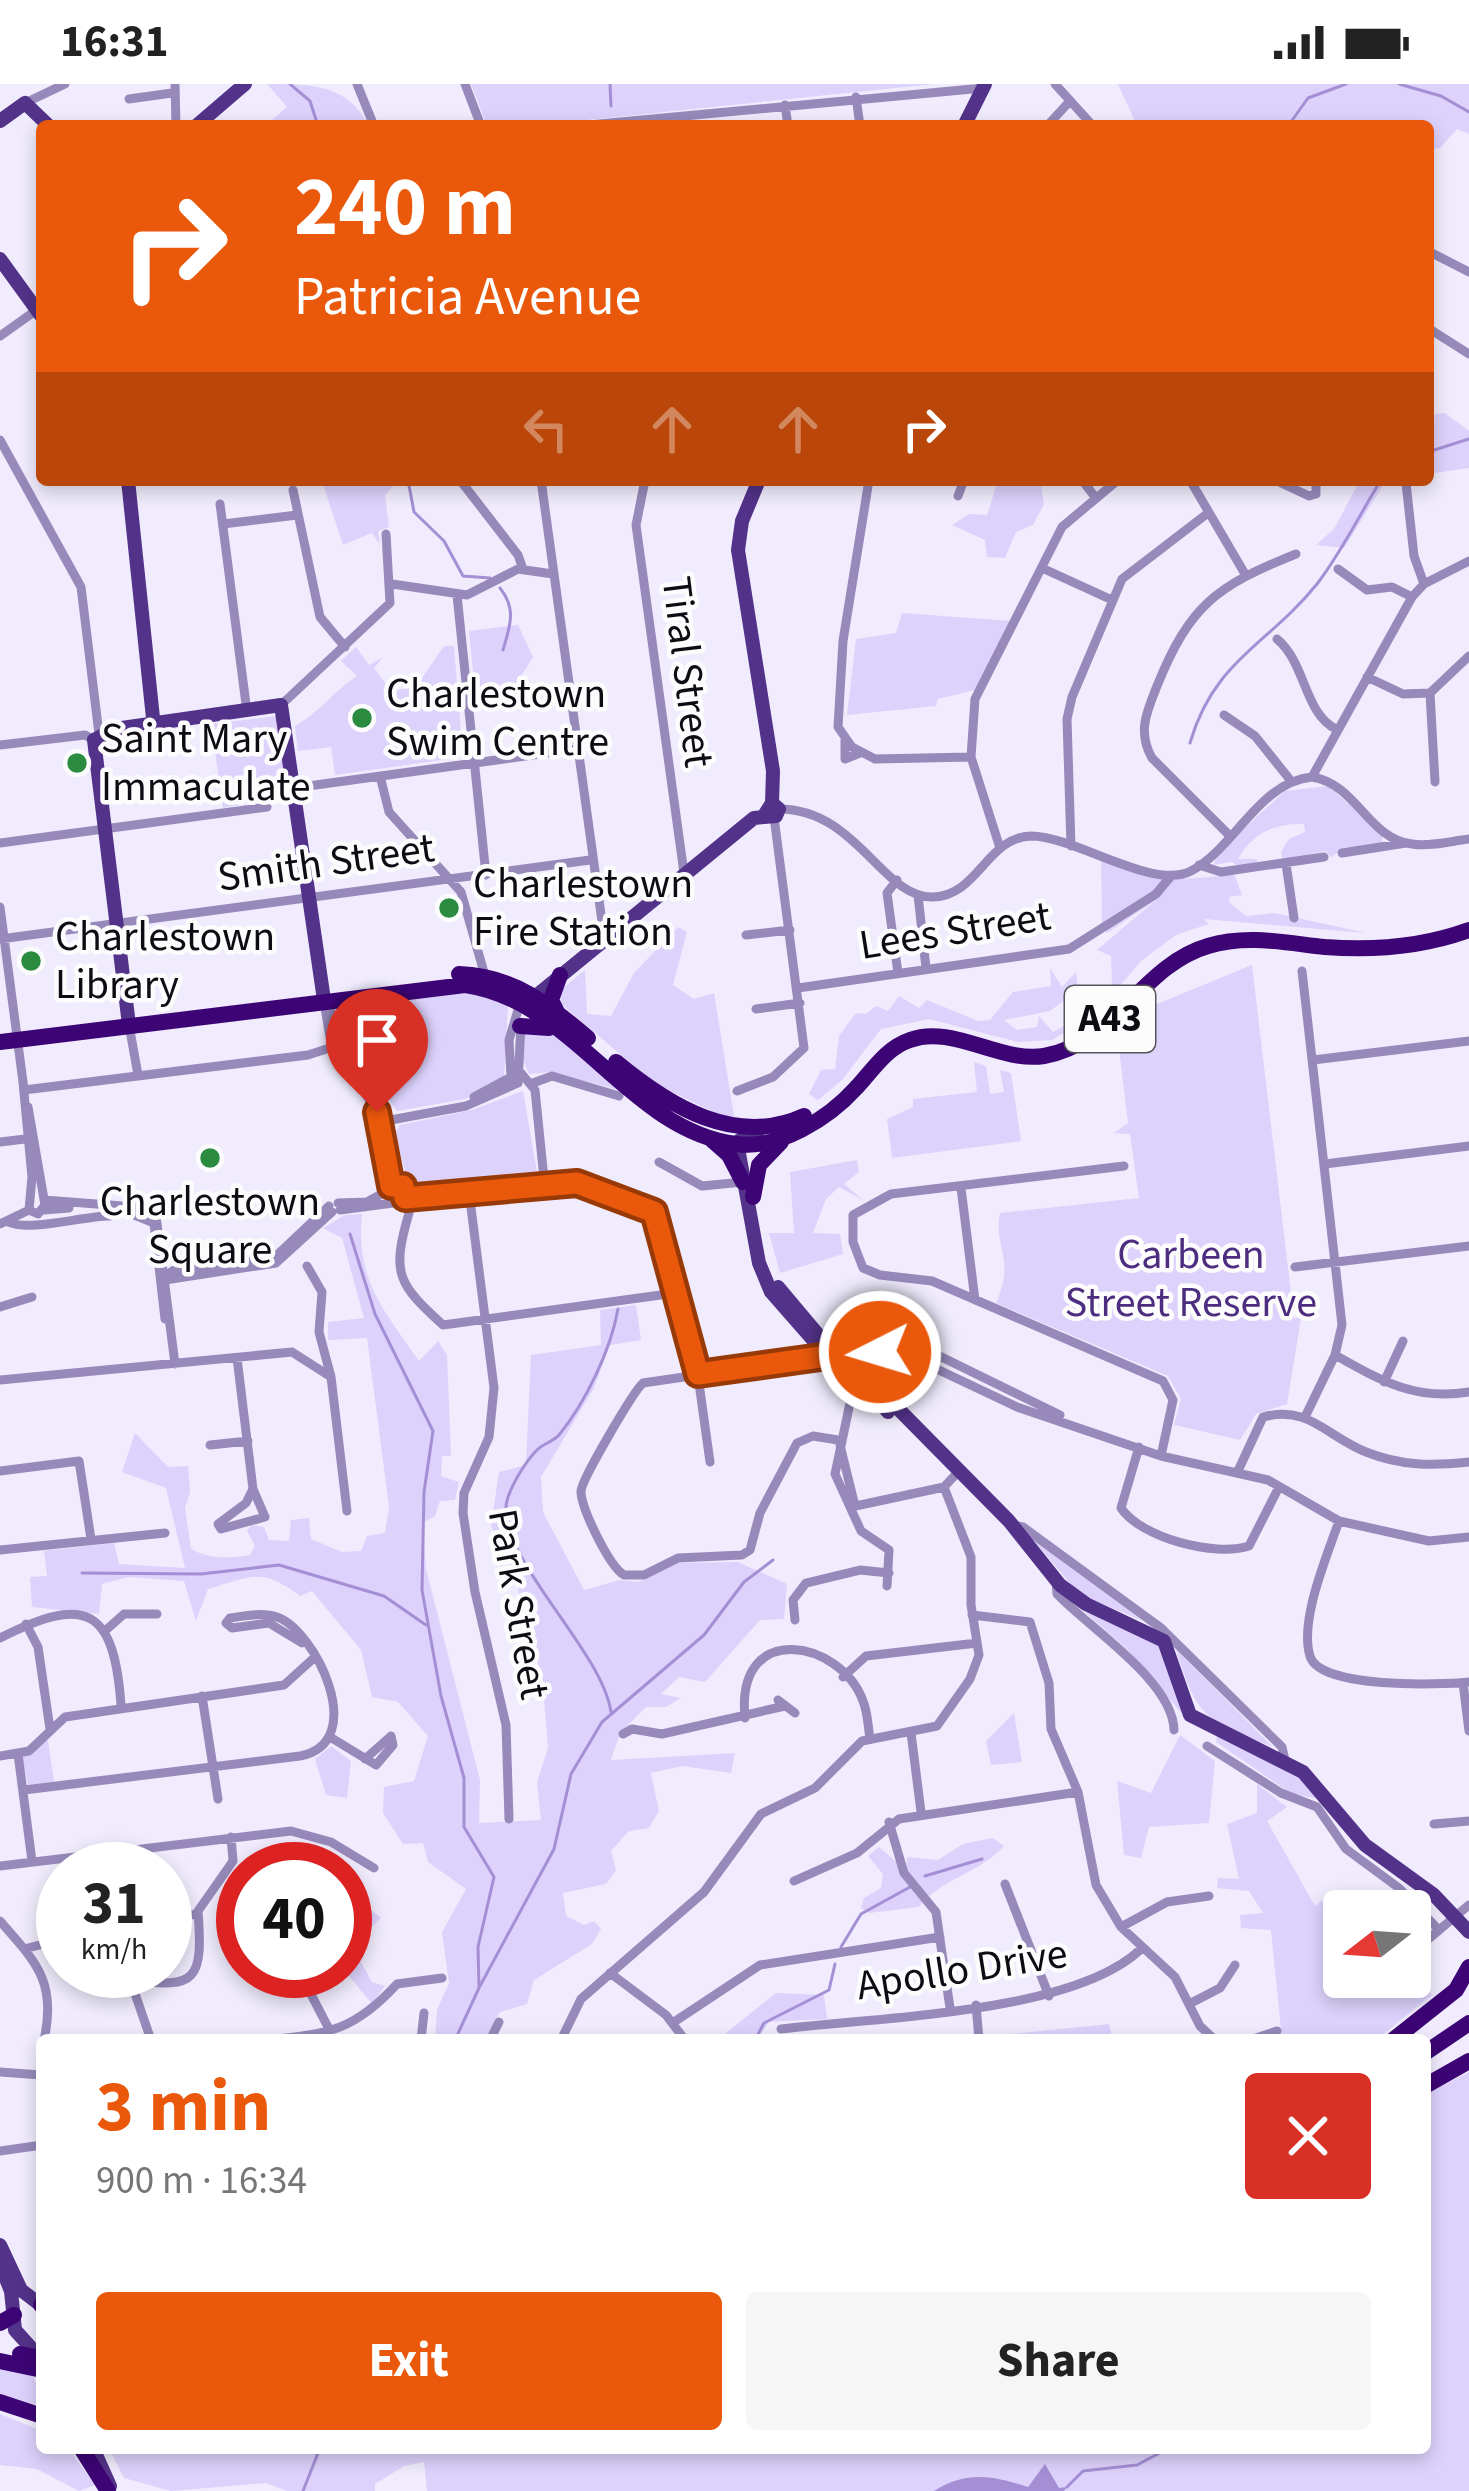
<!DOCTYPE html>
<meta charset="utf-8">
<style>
:root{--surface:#fff;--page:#f6f6f6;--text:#222;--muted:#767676;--accent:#ea580c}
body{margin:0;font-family:"Source Sans 3",sans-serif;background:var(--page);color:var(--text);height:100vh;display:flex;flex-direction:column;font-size:45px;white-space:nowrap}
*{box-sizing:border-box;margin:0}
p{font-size:39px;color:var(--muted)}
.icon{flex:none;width:66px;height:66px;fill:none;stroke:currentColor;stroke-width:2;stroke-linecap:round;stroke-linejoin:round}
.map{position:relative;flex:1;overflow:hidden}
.drawer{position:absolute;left:36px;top:1950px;width:1395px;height:420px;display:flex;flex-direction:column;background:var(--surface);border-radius:12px;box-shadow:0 6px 18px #0003}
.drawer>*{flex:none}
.hud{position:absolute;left:36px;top:36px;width:1398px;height:366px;border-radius:12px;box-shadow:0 6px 18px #0003;background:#ea580c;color:#fff;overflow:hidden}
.needle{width:78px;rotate:253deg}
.fabs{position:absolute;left:1323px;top:1806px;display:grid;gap:24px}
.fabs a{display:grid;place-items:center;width:108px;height:108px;border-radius:12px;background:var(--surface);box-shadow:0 6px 18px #0003;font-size:60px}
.speed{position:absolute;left:36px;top:1758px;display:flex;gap:24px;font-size:60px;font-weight:700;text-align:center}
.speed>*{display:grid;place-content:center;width:156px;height:156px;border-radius:50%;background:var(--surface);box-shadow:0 6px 18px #0003;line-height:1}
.speed small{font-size:30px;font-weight:400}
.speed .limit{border:18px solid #d22;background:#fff;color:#111}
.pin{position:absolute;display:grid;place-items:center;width:102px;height:102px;color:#fff;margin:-123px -51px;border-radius:50% 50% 50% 0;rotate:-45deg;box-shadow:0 0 12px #0007}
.pin .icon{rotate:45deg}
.me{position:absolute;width:132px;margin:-66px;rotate:265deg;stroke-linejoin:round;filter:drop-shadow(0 0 9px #0008)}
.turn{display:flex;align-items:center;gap:42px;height:252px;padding:0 60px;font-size:54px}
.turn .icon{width:156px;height:156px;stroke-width:2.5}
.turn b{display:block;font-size:84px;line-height:102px}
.lanes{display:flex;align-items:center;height:114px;padding:0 60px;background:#0003;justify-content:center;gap:60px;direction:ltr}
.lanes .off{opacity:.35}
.round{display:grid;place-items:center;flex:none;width:126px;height:126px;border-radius:12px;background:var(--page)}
.summary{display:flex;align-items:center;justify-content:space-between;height:204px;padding:0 60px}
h1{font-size:72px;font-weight:700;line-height:90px;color:var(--accent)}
.cta{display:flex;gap:24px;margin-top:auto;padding:24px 60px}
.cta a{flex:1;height:138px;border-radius:12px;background:var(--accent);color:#fff;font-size:48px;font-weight:700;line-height:138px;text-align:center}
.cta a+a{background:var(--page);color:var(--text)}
.status{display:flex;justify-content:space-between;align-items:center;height:84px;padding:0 60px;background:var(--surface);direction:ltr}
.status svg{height:33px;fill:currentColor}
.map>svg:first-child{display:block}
.green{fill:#ddd2fc}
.water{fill:#a48fd5}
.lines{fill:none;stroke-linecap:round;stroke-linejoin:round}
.stream{stroke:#a48fd5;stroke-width:3}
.minor{stroke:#978abb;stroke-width:9}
.major{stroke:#533289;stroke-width:14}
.highway{stroke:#3d0475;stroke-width:16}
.highway-bridge{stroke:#3d0475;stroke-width:16}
.route-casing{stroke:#983908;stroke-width:30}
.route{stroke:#ea580c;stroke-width:21}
.poi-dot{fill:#2b8c3f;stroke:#fcfcfc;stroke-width:4.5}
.labels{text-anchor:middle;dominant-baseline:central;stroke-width:9;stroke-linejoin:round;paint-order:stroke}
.shield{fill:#fcfcfc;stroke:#555458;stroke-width:3}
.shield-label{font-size:39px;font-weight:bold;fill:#0e0c12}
.street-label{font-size:42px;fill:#0e0c12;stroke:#fcfcfc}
.poi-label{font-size:42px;fill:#0e0c12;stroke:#fcfcfc;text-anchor:start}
.park-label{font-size:42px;fill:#4c2d7f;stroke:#fcfcfc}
</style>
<div class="status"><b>16:31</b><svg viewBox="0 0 49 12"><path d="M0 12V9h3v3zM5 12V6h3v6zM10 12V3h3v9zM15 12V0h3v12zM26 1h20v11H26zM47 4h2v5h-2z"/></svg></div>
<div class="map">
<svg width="1469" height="2407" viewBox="0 0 1469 2407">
<rect width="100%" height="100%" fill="#f0ecfd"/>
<path class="green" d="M267 0C311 0 348 0 369 42H265L287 23Z
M471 0H935L528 42H487Z
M1118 0H1469V50L1457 45 1440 64 1428 66V42H1137Z
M1445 329 1469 347V384L1428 390 1435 330Z
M328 396H399L385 411 389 443 378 447 380 461 372 449 343 461 323 400Z
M998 396H1040L1044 420 1033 441 1016 448 1005 474 987 473 985 456 952 441 969 430 987 431Z
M1360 396H1402L1384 400 1344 464 1316 461 1334 445Z
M902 529 1011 537 979 605 938 615 936 622 847 631 856 555 896 549Z
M518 541 533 573 515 602 476 617 469 547Z
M444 562H454L463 673 335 691 331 663 298 667 295 642C324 625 332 608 357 592L341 577 356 563 369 581 383 573 374 584 391 607 416 603Z
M277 632 287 711 223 724 211 640Z
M1328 702 1382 748V758L1373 766 1346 763 1331 773 1325 767 1283 777 1281 768 1289 755 1305 748 1304 740C1275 739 1252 749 1238 775H1257V779L1243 784 1231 778 1214 781 1216 770 1285 707Z
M1101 777C1162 797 1172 798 1234 790L1242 811 1229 813 1230 819 1246 832 1275 829 1366 849 1204 835 1209 840 1176 851 1141 877 1095 931 1052 956 1018 958 929 935 881 945 842 996 818 1016 809 1010 821 986 835 985 839 952 856 929 866 930 876 922 888 927 899 912 919 924 927 916 978 937 990 936 1013 908 1051 902 1050 884 1062 903 1076 888 1078 906 1050 927 1004 936 1017 946 1037 943 1039 932 1053 948 1085 930 1112 901 1111 872 1097 866 1156 816 1107 849 1102 837Z
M678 843 687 848 673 901 694 915 714 909 735 1038 655 1000 560 919 562 905 585 886 587 930 611 932 634 889Z
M1252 881 1294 1234H1301L1287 1320 1256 1330 1240 1356 1174 1341 1181 1315 1168 1292 996 1219C1016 1176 993 1161 1000 1129L1139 1114 1130 1050 1114 1049 1128 1039 1117 948 1130 931Z
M427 908 477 910 508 920 504 995 465 1015 397 1027 350 961 338 925Z
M525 945 555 951 619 1006 551 988 529 990 522 973Z
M974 978 986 982 990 1010 1004 1008 1000 986 1011 989 1021 1057 892 1074 887 1035 913 1023V1015L977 1008Z
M523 1007 538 1094 439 1107 408 1099 395 1049 400 1041 472 1026Z
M857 1076 859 1088 844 1100 863 1116 839 1103 826 1115 813 1149 840 1150 843 1170 780 1189 769 1149H794L790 1088Z
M362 1130C355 1196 384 1226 419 1277L438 1257 447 1271 451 1372H442L441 1392 459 1398 455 1416 440 1417 435 1432 423 1439 426 1485 480 1696 479 1739 541 1736 537 1698 548 1664 542 1591 520 1529 518 1496 491 1442 499 1388 526 1381 531 1271 601 1261 600 1226 636 1221 641 1256 610 1261 594 1304 541 1393 543 1428 584 1506 620 1496 639 1498 678 1479 738 1478 787 1500 784 1535 760 1536 705 1598 679 1593 661 1610 681 1614 666 1623H646L620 1649 611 1676 735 1669 731 1689 682 1682 651 1689 659 1727 649 1744 629 1747 611 1767 616 1786 606 1800 563 1809 566 1832 584 1841 594 1837 601 1845 592 1860 534 1896 527 1920 500 1928 484 1956H435L437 1926 449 1899 442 1848 466 1805 428 1778 423 1759 403 1760 383 1729 384 1703 414 1697 428 1652 398 1618 372 1613 361 1566 312 1507 300 1512C261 1482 250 1493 208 1505L196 1537 184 1497 129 1493 102 1500 99 1530 32 1523 30 1493 47 1492 44 1467 114 1459 119 1480 185 1484 166 1404 122 1388 135 1349 168 1383 188 1382 190 1408 185 1424 191 1465C212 1476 227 1474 250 1471L255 1462 247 1447 251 1441 264 1443 269 1456 289 1457 291 1436 309 1434 311 1455 342 1468 361 1467 367 1452 385 1449 389 1423 367 1254 328 1256V1238L364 1234 342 1154 323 1144 345 1131Z
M1029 1451 1143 1537 1079 1510Z
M1083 1526 1161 1561 1182 1630 1127 1565Z
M1176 1565 1273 1663C1207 1636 1197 1636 1176 1565Z
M1014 1629 1022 1678 991 1681 986 1657Z
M1180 1651 1215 1677 1209 1739 1149 1743 1141 1774 1124 1771 1117 1697 1151 1709Z
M1217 1652 1292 1682 1324 1716 1292 1710 1216 1658Z
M48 1656 54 1698 28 1701 22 1673Z
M331 1662 351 1677 347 1714 326 1711 315 1675Z
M1257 1700 1287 1723 1267 1737 1315 1822 1331 1810 1347 1827 1344 1864 1335 1878 1347 1913 1415 1891 1432 1911 1376 1956H1282L1271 1846 1241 1844 1240 1831 1263 1829 1249 1807 1217 1804 1218 1794 1239 1795 1227 1740 1257 1729Z
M993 1754 1004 1762C979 1790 941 1794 919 1823L869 1829 861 1824 864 1814 881 1804 883 1790 868 1772 879 1763 906 1786 907 1773 938 1776 963 1760Z
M345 1807 356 1825 369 1824 381 1834 352 1862 372 1898 385 1902 372 1920 345 1887Z
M776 1909 824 1911 827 1935 769 1938 757 1956H727L726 1949Z
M1109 1940 1113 1956 990 1952Z
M1469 1988V2407H427L424 2378 404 2382 375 2400V2407H287L266 2399 171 2407 124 2394 109 2364H1425V2011Z
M0 2283 32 2290 38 2305 35 2323 0 2311Z
M0 2330 42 2347V2364H68L95 2401 79 2407 37 2385 0 2381Z"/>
<path class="water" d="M1045 2380 1059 2404 1067 2403 1064 2407H934C967 2386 994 2392 1028 2403Z"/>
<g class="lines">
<path class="stream" d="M290 0 310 17 318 42
M610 0 611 22
M1399 0 1441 12 1469 28
M1288 42 1308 14 1346 0
M1428 368 1469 355
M408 396 414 428 444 457 463 492 490 494
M500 504C517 525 510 542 503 566
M1190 659C1214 576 1268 561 1317 500 1341 469 1360 430 1381 396
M350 1150 375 1230 433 1347 424 1408 422 1506 441 1612 464 1694V1743L494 1793 478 1863 479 1904 455 1956
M82 1489 201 1490 279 1481 384 1512 426 1541
M611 1628C602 1567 503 1479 506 1423 507 1407 525 1378 537 1366 543 1360 554 1357 559 1351 586 1318 611 1265 618 1225
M925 1792 982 1775
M841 1863 861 1830 910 1803
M480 1902 554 1765 571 1690 602 1638 704 1551 744 1498 773 1476
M755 1956 764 1939 829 1906 835 1880
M1067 2403 1083 2387 1137 2381 1169 2364
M303 2407 320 2364"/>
<path class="minor" d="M175 0 176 42
M357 0 374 42
M465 0 481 42
M1055 0 1093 42
M856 13 860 42
M129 15 172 9
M25 19 65 0
M785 21 788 42
M578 42 983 4
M1047 42 1070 17
M1428 167 1469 188
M1428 244 1469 270
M0 252 38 225
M0 356 81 503 99 650
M460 396 518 471 523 485
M541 396 604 852
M645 396 636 441 684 789
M869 396 843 557 838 643 852 663 875 675 971 673
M1082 396 1095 413
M1190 396 1245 490
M1277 397 1309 412 1316 410V396
M1406 399 1414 472 1424 500
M293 406 320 533 345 563
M958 412 964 396
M220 420 247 628
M223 440 297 431
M1042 484 1112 516
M1338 485 1367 506 1392 503 1412 513
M392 500 467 511 518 485 553 490
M457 511 486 791
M1277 555C1306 579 1304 629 1336 645
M1367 593 1403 610 1430 609 1469 572
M1430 609 1435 698
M281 621 390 519 386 450
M1224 631 1255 652 1291 697
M845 656V675L860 669
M0 661 85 651 94 656
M380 692 389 728 461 808 485 892
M1312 693 1412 513 1424 500 1469 477
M294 704 576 665
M779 725C857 725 882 814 933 813 978 812 987 753 1031 752 1075 752 1153 807 1191 787 1235 764 1259 698 1312 693 1357 700 1368 755 1412 760 1430 763 1451 757 1469 755
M1230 752 1152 674C1137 648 1147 627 1157 602 1190 521 1216 502 1296 470
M0 759 267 723
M1071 762 1067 635 1072 613 1122 495 1208 429
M1000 764 971 673 975 615 1062 443 1118 396
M1342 769 1406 759
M1286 780 1294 834
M1199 781 1221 788 1324 773
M897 796 887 809 898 889
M918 811 926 884
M0 823 23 998 32 1093 29 1126
M746 851 790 846
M0 855 590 776
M1302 887 1342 1241 1335 1271 1306 1331
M798 904 1069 865 1156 810 1171 792
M324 918 330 953 377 1028 390 1117 577 1099
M328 920 344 963 384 1025 399 1100
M756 925 800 919
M129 941 138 991
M1313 976 1469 957
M521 989 535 1006 544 1095
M533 999 552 992 619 1012
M24 1006 308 971 339 961
M737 1007 773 993 804 964 774 733
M474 1013 511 993 509 956 521 916
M28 1023 45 1121 38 1130 29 1126
M380 1038 466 1022 518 999 521 940
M0 1058 25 1055
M659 1078 702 1102 743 1098
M1325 1080 1469 1062
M1124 1082 891 1110 853 1131V1158L863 1184 880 1191 932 1197 1163 1297 1173 1316 1161 1372
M575 1099 649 1124 660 1137 683 1246 697 1285 710 1378
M961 1104 975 1216
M469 1108 494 1304 489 1353 464 1409 463 1429 475 1508 506 1641 509 1735
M44 1116 136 1123 156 1132 175 1280
M338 1119 367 1118 387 1107
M44 1126 69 1124
M340 1126 393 1119
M127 1128 154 1139 165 1235
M409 1129C391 1190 398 1200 443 1241L675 1209
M8 1138C30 1148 82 1132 110 1132L114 1126
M0 1140 29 1126
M307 1182 322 1208 319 1248 331 1293 347 1427
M1295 1183 1469 1162
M164 1193 174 1186 276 1172 329 1122
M165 1196 276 1179 332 1128
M0 1223 32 1213
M842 1266 913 1259 1060 1331
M1335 1271C1381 1297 1416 1317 1469 1308
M827 1272 643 1299C633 1308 582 1395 581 1407 581 1424 609 1482 624 1491H644L678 1474 742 1471 750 1466 760 1429 797 1359 813 1352 838 1356
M848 1272 905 1270 1017 1323 1161 1372 1268 1396 1339 1437 1429 1457 1469 1453
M0 1296 292 1268 331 1293
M1384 1298 1403 1257
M850 1319 835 1390 861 1447 889 1466 887 1502
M210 1361 248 1357
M840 1361 855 1422
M1139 1363 1121 1424C1141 1454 1215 1473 1249 1462L1279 1403
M0 1387 79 1377 91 1455
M1237 1389 1263 1333C1309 1321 1326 1352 1366 1368 1401 1382 1432 1382 1469 1378
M851 1423 944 1403 958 1388
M1339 1437C1327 1472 1299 1537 1310 1572 1319 1605 1440 1601 1469 1598
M218 1440 221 1445 265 1433 253 1405 237 1274
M218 1440 246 1419 253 1405
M1013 1441 1023 1443 1161 1544 1282 1663 1285 1676
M0 1466 165 1449
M1056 1496 1057 1510C1089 1544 1173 1597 1174 1646
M972 1531 1030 1538 1049 1599 1051 1645 1078 1708 1096 1801 1121 1843 1175 1893 1200 1942 1215 1956
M795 1536 793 1516 806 1499 860 1486 889 1489
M226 1539 232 1544 269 1539 302 1559
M26 1540 38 1563 50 1645
M106 1546 124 1530H157
M0 1554C86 1510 114 1524 121 1621
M843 1593 866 1572 977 1559
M1463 1599 1469 1647
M202 1612 218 1715
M778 1616 795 1629
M745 1634C735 1535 841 1556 863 1617 868 1629 868 1643 870 1655
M911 1649 921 1728
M623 1650 632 1645 662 1650 785 1622
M330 1653 376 1681 393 1661 391 1652
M1207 1662 1281 1709 1317 1723 1346 1765 1399 1804 1438 1845
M18 1670 32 1777
M0 1672 29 1667 65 1633 284 1601 315 1573
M365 1675 391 1652
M24 1706 300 1672C371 1658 314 1545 277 1533 262 1528 245 1532 230 1534L226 1539
M889 1738 904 1789 936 1828 950 1924
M1434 1740 1469 1737
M0 1782 291 1747 331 1758 374 1784
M794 1797 857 1769 899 1735 1078 1708
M1005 1800 1049 1912
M174 1833 198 1830
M0 1837C36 1878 57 1898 44 1956
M1121 1843 1167 1818 1209 1812
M1410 1859 1426 1857 1469 1821
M24 1865 63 1855
M125 1887 130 1895C198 1907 203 1894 198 1827L233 1777 231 1753
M299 1887 330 1947
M610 1889 666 1931 685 1956
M130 1895 151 1956
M1191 1919 1220 1904 1235 1881
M976 1921 979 1956
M674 1938 760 1881 940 1853
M781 1945C877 1933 1075 1930 1142 1864
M269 1956C330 1949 354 1947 397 1900L442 1894
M421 1956 424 1929
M490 1956 499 1938
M561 1956 581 1915 704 1808 761 1730 815 1704 862 1657 937 1642 970 1595 979 1571 971 1521V1473L944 1403
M1250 1956 1277 1947
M42 1965V1999
M0 1988 41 1991
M0 2067 42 2061"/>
<path class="major" d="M0 37 25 19 49 42
M196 42 245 0
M964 42 985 0
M0 175 42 233
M128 396 153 634
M759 396 742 437 738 466 773 687 772 719 765 730
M536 912 754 734 776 732 779 725 772 719
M129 941 94 656 115 645 281 621 324 916
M759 1046 740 1056 738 1064 759 1179 771 1208 828 1273 853 1286 888 1328
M778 1203 820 1253 848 1274
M848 1274 1009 1437 1060 1501 1086 1520 1164 1557 1190 1631 1303 1688 1365 1761 1434 1811 1469 1848
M866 1292 868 1277 880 1268
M0 2161 21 2206 42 2222
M0 2180 11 2207 15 2246 42 2276
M93 2364 110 2402"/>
<path class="highway" d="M459 890C513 892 547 919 588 954
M557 928 551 916 560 891
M520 942 549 944
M0 958 465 901C574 916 628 1046 736 1060 779 1066 829 1034 856 1004 873 986 886 964 910 956 952 940 1000 979 1044 972 1113 961 1142 881 1208 862 1247 850 1286 859 1325 863 1375 867 1422 863 1469 846
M616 978C670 1023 736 1063 804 1032
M712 1056 729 1071 743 1098
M753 1113 759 1081 781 1058
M1393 1956 1456 1906 1469 1883
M1425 1969 1469 1939
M1425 2002 1469 1977
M41 2221 42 2222
M0 2239 14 2231
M0 2277 42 2286
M0 2318 42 2332
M81 2364 108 2407"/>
<path class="highway-bridge" d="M20 2270 42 2274"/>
</g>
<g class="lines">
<defs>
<path id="route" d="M377 1028 391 1102H403L405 1114 577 1099 654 1128 698 1290 828 1272 841 1279 848 1272 880 1268"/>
</defs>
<use href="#route" class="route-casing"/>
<use href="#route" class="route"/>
</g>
<g class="poi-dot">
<circle cx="362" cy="634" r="12"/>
<circle cx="77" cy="679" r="12"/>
<circle cx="449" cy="824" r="12"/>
<circle cx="31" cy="877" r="12"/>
<circle cx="210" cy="1074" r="12"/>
</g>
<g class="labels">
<rect class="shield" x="1065" y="902" width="90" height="66" rx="9"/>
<g class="shield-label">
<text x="1110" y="935">A43</text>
</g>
<g class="street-label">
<text transform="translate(687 588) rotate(83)">Tiral Street</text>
<text transform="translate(326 779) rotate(-8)">Smith Street</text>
<text transform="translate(955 847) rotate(-9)">Lees Street</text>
<text transform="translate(518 1520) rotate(80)">Park Street</text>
<text transform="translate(962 1886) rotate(-9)">Apollo Drive</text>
</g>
<g class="poi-label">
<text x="386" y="610">Charlestown<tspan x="386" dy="48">Swim Centre</tspan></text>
<text x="101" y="655">Saint Mary<tspan x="101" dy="48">Immaculate</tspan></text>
<text x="473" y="800">Charlestown<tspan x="473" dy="48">Fire Station</tspan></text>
<text x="55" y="853">Charlestown<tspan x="55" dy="48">Library</tspan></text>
<text x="210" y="1118" text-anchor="middle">Charlestown<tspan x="210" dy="48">Square</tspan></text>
</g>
<g class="park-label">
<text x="1191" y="1171">Carbeen<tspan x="1191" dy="48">Street Reserve</tspan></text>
</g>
</g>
</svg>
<div class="fabs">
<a><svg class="needle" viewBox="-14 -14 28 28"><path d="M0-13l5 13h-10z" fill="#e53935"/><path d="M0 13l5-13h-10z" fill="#767676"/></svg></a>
</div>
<div class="speed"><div>31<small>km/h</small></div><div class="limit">40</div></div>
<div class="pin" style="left:377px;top:1028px;background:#d93025"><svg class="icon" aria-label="arrive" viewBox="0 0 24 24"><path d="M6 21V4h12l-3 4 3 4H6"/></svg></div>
<svg class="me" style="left:880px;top:1268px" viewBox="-20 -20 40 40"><circle r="17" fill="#ea580c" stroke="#fff" stroke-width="3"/><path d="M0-11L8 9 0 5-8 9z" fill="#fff"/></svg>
<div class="hud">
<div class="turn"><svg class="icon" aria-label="right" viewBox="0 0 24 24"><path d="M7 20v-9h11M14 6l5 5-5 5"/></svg><div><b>240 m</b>Patricia Avenue</div></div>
<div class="lanes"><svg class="icon off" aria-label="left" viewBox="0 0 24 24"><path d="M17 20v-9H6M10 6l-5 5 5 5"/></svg><svg class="icon off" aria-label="ahead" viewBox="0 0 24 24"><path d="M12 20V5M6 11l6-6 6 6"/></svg><svg class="icon off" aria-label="ahead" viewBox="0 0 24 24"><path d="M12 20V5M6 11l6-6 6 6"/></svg><svg class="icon" aria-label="right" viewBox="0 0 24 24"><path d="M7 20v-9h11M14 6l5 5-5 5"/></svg></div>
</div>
<section class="drawer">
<div class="summary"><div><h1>3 min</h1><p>900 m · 16:34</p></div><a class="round" style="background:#d93025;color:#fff"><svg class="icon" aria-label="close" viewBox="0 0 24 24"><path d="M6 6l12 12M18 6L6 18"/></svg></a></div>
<div class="cta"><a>Exit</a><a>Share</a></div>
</section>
</div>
